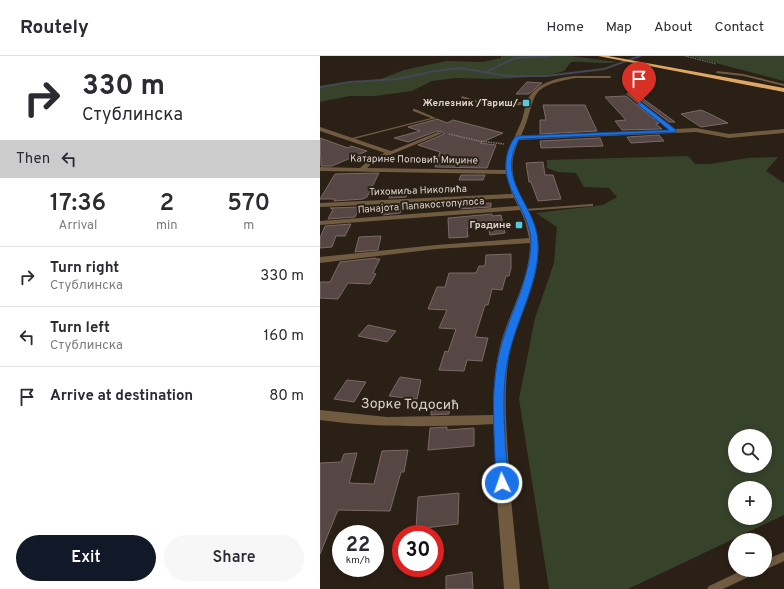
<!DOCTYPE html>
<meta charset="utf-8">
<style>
:root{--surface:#fff;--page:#f7f7f7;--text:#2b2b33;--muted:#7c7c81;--line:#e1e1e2;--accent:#111827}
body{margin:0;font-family:Overpass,sans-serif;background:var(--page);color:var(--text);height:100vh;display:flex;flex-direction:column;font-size:15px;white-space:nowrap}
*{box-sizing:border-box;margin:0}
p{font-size:13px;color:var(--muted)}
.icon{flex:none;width:22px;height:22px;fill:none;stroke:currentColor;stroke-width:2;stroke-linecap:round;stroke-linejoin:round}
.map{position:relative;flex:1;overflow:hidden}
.details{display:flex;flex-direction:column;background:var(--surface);width:320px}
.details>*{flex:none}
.banner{background:#fff;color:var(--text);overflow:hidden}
.controls{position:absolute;left:408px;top:373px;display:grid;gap:8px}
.controls a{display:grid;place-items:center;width:44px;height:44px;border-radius:50%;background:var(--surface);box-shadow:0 2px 6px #0003;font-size:20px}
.speed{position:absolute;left:12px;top:469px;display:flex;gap:8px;font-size:20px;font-weight:700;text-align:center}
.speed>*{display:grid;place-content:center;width:52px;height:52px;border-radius:50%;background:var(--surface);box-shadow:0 2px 6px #0003;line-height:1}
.speed small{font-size:10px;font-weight:400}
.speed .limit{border:6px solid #d22;background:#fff;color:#111}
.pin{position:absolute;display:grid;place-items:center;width:34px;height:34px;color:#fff;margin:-41px -17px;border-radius:50% 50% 50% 0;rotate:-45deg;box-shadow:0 0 4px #0007}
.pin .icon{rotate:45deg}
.me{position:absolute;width:44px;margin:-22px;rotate:357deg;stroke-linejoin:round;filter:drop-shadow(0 0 3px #0008)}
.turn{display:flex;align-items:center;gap:14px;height:84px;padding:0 16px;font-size:18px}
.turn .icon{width:52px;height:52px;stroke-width:2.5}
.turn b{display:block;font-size:28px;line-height:34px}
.then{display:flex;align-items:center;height:38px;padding:0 16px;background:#0003;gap:8px;font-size:15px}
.eta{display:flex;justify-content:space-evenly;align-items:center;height:68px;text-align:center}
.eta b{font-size:24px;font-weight:600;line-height:28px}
.cta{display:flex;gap:8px;margin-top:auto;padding:8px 16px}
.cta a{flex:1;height:46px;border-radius:24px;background:var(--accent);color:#fff;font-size:16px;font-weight:600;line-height:46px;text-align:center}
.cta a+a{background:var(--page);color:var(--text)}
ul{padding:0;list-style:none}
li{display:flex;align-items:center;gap:12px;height:60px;padding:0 16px;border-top:1px solid var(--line)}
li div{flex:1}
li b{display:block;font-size:15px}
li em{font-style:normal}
header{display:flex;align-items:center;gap:24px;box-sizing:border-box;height:56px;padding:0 20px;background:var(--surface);border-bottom:1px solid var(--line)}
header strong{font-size:19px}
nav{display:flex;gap:22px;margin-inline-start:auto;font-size:14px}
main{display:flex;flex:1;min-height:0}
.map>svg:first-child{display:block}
.green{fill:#37422b;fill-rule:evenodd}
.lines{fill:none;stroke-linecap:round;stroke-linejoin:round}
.stream{stroke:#424753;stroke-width:2}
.building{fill:#574744;stroke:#7b6966}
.path-far1{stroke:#817870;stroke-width:1;stroke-dasharray:1.5 1;stroke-linecap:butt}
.path{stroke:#817870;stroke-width:1.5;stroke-dasharray:1.5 1;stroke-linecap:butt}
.lane{fill:#705a40;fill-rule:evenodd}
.street{fill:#705a40;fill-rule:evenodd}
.highway{fill:#dfa862;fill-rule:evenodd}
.route{fill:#1a73e8;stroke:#114b97}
.poi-dot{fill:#56c9e1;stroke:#2a2016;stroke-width:1.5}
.labels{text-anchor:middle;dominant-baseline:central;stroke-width:4;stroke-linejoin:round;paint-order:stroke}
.far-poi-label{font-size:10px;font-weight:bold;fill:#dbd4ce;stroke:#2a2016;text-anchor:end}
.far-street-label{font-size:10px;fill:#dbd4ce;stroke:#2a2016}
.near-street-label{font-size:14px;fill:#dbd4ce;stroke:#2a2016}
</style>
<header>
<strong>Routely</strong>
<nav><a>Home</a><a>Map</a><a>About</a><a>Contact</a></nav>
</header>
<main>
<section class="details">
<div class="banner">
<div class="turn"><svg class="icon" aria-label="right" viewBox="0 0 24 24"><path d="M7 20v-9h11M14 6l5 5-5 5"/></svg><div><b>330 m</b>Стублинска</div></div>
<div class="then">Then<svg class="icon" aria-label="left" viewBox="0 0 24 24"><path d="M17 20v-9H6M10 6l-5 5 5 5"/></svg></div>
</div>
<div class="eta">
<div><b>17:36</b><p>Arrival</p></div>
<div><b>2</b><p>min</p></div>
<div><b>570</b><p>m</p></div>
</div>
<ul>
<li><svg class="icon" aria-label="right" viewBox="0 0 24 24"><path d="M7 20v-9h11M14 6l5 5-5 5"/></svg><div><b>Turn right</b><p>Стублинска</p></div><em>330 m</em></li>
<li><svg class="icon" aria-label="left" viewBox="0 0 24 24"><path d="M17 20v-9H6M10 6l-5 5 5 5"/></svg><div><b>Turn left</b><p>Стублинска</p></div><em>160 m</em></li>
<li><svg class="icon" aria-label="arrive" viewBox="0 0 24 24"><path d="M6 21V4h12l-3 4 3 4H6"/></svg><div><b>Arrive at destination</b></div><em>80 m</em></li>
</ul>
<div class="cta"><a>Exit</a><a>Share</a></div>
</section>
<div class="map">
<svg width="464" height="533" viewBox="0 0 464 533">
<rect width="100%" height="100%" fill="#2a2016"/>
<path class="green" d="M181 0H250L298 6C280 9 268 5 251 6L244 15 226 20 181 23 135 22 112 25 92 35 55 40H30L0 46V31L61 23 84 14 126 5 163 6 181 2Z
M369 0H464V25Z
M368 100 375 108H390L428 102 458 101 446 115 464 127V459L308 533H229L199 343 215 262 234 207 237 171 216 157 283 149 297 141 289 132 264 131 256 117 238 116 227 112V104ZM415 380H445V410H415ZM415 432H445V462H415Z"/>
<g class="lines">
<path class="stream" d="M164 17 195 2 230 0
M0 31 30 26 78 23 115 15 140 12 187 20H226L284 13 320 0"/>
</g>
<path class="building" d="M207 26 222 27 209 38H196Z
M314 39H318L355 66H349Z
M306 40 339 67 336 68 342 73 302 74 295 65 306 64 285 41Z
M223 49H265L277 75 220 78V64H226Z
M381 54 390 58 408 67 381 71 361 58Z
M117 63 127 67 133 64 183 77 160 87 176 89 167 112 115 111 120 96 98 89 124 78 123 76 117 75 88 86 74 82 100 75 88 71Z
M339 79 344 85 311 87 307 81Z
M0 82 28 92 31 90 47 95 12 110H1Z
M280 82 283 90 221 92 220 85Z
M223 106 225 119H233L241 143 218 145 211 126H209L206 107Z
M59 117 47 141 43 143 14 145 15 143H0L15 118Z
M141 119H165L163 124H139Z
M71 136H88L86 141 69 142Z
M171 147V151L139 153V149Z
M67 149H84L80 157 63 159Z
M40 151 35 161 8 163 13 153 10 152Z
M172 158V160L181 159 185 177 170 179 168 170 147 172 148 181 129 182 128 162Z
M31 168 25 180H16L12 191 0 192V182L5 170Z
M61 180 58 194 35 196 39 181Z
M191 198V212L189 220H186L182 234 172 233 168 249H165L155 281 168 282 162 305 147 304 144 315 119 314 125 295 128 296 136 273 119 272 127 254 108 253 117 231H125L129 217H156L159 210H165L166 199Z
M56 202V203H60L53 217 56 218 50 228 28 227 18 243 0 242V226H10L20 206Z
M48 269 76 275 67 286 38 280Z
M80 321 101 324 97 343 69 340Z
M27 324 46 326 34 346 14 343Z
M130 348 129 358 111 359 112 349Z
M127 371V374L154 372V390L108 394 110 372Z
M88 394 84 416H81L70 455 18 454 0 498V407L21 406 24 398 37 397 29 427 54 428 62 395Z
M139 437 138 468 96 473 98 441Z
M152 516 153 533H126V520Z"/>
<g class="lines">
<path class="path-far1" d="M365 0 396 8"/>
<path class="path" d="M129 78 159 85 184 88"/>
<path class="lane" d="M397 15 423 18 464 28V30L423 20 396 17Z
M253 20H290L291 21 290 22H254Z
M142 40 174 50 194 47 196 48 174 52 141 42Z
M93 53H95L116 62 30 84 28 83 111 62 93 55Z
M271 148H273V150L205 155 203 154 205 153Z
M464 496V505L445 514V504Z
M423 514H439L437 517 403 533H387L389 530Z"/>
<path class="street" d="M254 20 256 22C203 31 219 41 201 80L349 74 306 38 308 36 355 73 376 72 409 78 464 73V77L409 82 376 76 199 84C178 130 214 144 218 185 222 227 193 266 188 307 184 337 186 367 188 398 190 443 196 488 200 533H184L176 430 174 368C115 371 58 372 0 364V354L67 361 173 359C173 333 175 307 182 283 192 251 210 221 210 187L116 193 0 207V201L116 189 209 182 205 165 200 154 0 169V165L198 150 194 142 0 151V147L192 138 186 118 0 115V111L40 112 49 104 65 97 0 75V71L71 95 118 76 123 77 53 106 47 112 185 114 188 96 202 64 206 48 194 50 192 47 207 45C215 27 236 22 254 20Z"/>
<path class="highway" d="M278 0H288L464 32V36Z"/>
</g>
<path class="route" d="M319 45 356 74V76L199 83C175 125 216 148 218 186 220 223 199 259 190 294 179 336 186 384 188 427L186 431 182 432 178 431 176 427C175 384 169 337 180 294 189 259 210 224 211 187 211 153 177 132 188 95 190 90 192 83 197 80L349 74 317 48Z"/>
<g class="poi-dot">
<rect x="202" y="43" width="8" height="8" rx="2"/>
<rect x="195" y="165" width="8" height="8" rx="2"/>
</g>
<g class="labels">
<g class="far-poi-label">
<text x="198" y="47">Железник /Тариш/</text>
<text x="191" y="169">Градине</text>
</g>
<g class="far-street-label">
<text transform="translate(94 104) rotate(1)">Катарине Поповић Миџине</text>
<text transform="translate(98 135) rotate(-2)">Тихомиља Николића</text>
<text transform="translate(101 150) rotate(-4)">Панајота Папакостопулоса</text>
</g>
<g class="near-street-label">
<text transform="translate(90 349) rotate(1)">Зорке Тодосић</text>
</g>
</g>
</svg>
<div class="controls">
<a><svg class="icon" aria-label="search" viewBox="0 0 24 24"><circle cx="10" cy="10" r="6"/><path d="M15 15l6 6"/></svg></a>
<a>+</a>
<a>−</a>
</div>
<div class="speed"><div>22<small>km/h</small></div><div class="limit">30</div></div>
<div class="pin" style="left:319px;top:47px;background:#d93025"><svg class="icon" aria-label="arrive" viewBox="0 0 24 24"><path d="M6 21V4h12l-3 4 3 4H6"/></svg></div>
<svg class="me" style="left:182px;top:427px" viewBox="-20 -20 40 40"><circle r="17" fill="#1a73e8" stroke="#fff" stroke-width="3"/><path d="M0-11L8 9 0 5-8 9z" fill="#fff"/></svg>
</div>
</main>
